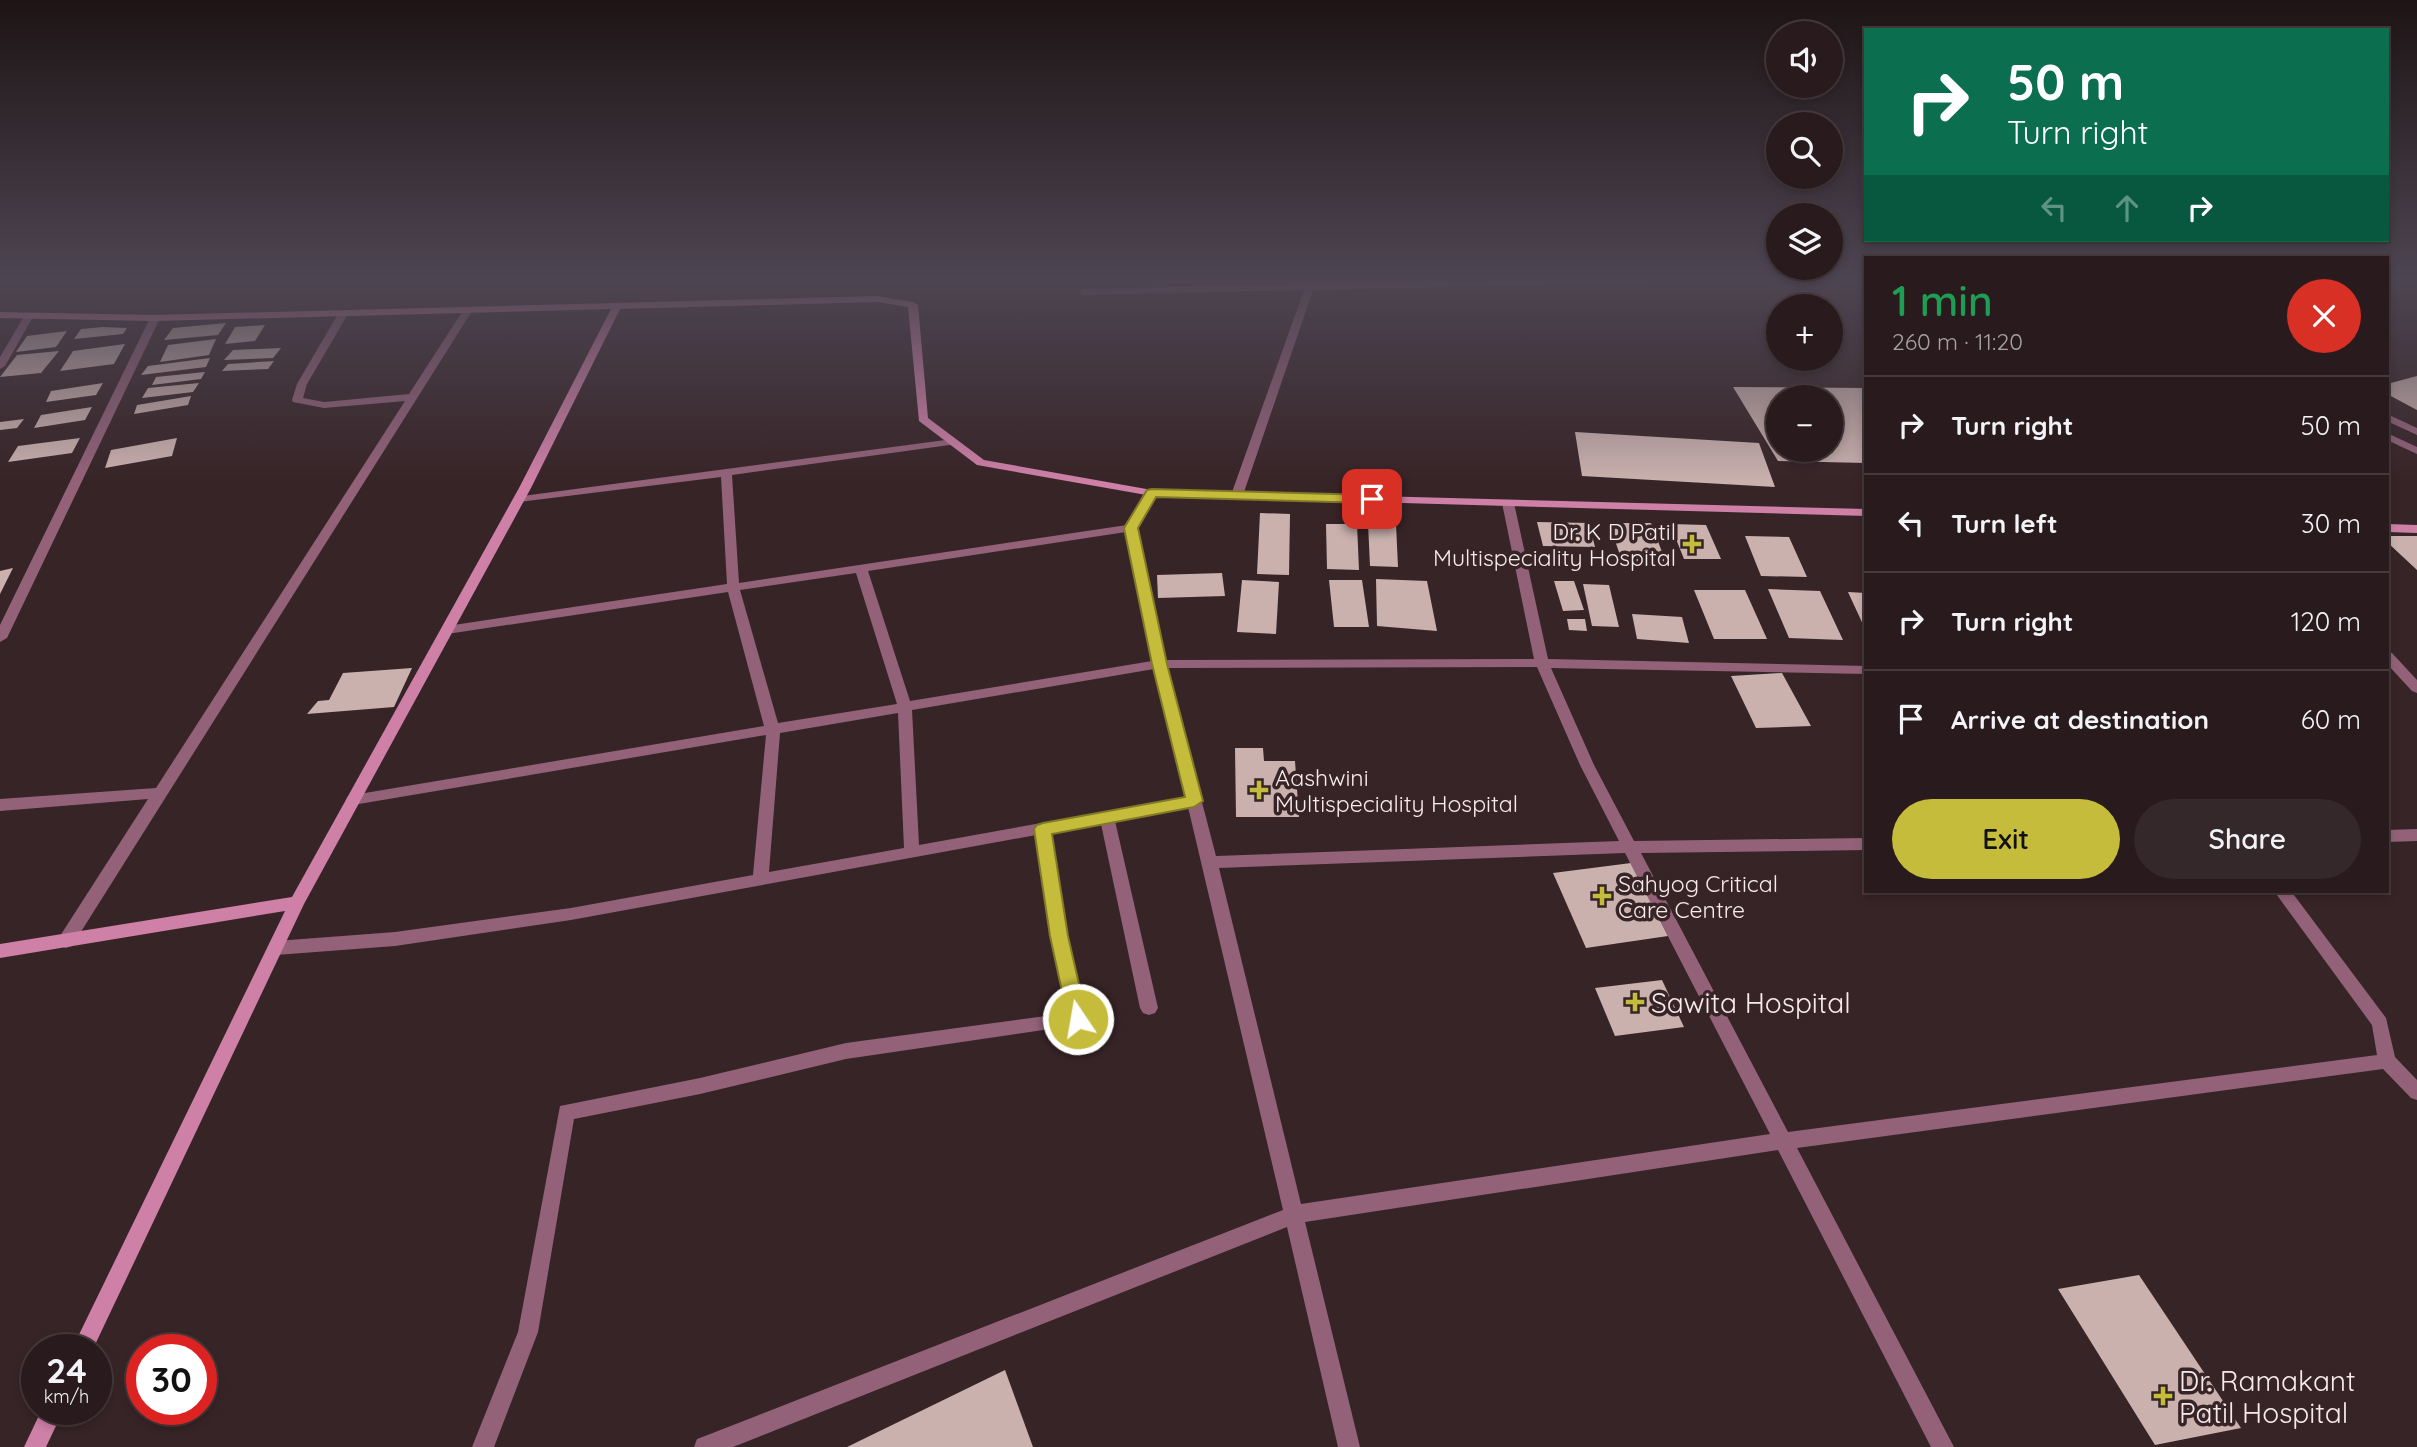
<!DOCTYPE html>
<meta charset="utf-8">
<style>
:root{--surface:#291b1d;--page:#35282a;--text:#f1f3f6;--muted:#a5a1a4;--line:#45393b;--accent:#c6bc3c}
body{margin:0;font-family:Quicksand,sans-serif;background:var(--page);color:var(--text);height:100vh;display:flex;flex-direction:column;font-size:26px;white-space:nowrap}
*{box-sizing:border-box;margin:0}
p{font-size:23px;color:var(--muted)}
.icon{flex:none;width:38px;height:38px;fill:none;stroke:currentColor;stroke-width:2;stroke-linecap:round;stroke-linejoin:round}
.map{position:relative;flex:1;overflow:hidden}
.panel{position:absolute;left:1864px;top:256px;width:525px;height:637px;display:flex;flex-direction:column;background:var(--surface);border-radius:0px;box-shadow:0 4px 10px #0003,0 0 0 2px var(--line)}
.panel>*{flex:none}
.top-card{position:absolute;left:1864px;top:28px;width:525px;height:214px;border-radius:0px;box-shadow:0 4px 10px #0003,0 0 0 2px var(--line);background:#0b6e4f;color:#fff;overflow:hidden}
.fabs{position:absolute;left:1766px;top:21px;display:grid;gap:14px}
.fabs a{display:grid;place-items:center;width:77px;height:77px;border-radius:50%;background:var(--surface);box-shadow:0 4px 10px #0003,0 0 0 2px var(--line);font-size:35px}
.speed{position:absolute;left:21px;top:1334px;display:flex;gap:14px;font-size:35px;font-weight:700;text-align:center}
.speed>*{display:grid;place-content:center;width:91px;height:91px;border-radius:50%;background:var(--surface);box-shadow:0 4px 10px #0003,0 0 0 2px var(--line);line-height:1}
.speed small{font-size:18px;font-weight:400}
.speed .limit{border:10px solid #d22;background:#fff;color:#111}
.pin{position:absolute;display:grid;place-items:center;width:60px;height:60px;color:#fff;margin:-30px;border-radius:14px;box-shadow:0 4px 10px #0006}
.me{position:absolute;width:77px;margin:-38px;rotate:348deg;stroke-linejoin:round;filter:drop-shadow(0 0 5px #0008)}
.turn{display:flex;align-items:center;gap:24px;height:147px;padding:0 28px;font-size:32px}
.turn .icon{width:91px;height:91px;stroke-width:2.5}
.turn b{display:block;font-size:49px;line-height:60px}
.lanes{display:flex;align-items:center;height:66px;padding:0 28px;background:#0003;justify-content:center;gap:35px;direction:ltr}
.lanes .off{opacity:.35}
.round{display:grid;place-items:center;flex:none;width:74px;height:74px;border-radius:37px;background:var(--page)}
.head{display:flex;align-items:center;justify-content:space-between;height:119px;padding:0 28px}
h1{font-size:42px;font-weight:600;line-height:52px;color:#1e9e55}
.primary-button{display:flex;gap:14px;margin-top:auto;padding:14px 28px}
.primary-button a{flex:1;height:80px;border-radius:42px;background:var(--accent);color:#111;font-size:28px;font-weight:600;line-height:80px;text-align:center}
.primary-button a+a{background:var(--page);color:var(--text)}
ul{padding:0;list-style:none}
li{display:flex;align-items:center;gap:21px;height:98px;padding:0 28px;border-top:2px solid var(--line)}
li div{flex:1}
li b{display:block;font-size:26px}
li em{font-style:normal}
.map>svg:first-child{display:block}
.building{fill:#cab1ae;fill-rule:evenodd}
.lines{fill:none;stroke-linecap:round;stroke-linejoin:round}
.street{fill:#936279;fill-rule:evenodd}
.secondary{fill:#ce80a6;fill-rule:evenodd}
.route{fill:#c6bc3c;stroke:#817a27;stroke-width:2}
.poi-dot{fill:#c6bc3c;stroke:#372427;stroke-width:2.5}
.labels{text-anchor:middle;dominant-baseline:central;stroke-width:7;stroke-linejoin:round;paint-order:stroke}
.poi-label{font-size:23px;fill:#f7eaec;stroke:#372427;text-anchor:start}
.near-poi-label{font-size:28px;fill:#f7eaec;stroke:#372427;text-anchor:start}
</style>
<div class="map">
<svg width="2417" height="1447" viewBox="0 0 2417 1447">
<rect width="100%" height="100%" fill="#372427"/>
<path class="building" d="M226 323 218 335 164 340 173 328Z
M265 325 255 341 225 344 235 327Z
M103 327 127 328 123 334 74 339 81 329Z
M67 331 56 347 16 352 27 336Z
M216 339 209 355 160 362 168 345Z
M125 344 114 364 60 371 73 351Z
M281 348 273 358 224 360 233 350Z
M59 351 41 373 0 377 17 355Z
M210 358 206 367 141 375 148 366Z
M274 361 268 369 222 371 228 364Z
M205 372 201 379 152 385 156 377Z
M2417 376V410L2387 394V384Z
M103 383 96 395 46 402 51 391Z
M199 383 193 392 142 398 148 388Z
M1733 387 1866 388V463L1778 461ZM1778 397H1830V450H1778Z
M191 396 188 405 134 414 137 405Z
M92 407 85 420 34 428 41 415Z
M24 419 17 428 0 430V422Z
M1575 432 1759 443 1775 487 1582 476Z
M80 438 72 453 8 462 18 446Z
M177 438 172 456 105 468 111 450Z
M1260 513 1290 514 1289 575 1257 574Z
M1537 522 1589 523 1595 547 1543 546Z
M1368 523 1396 524 1398 567 1370 566Z
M1609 523H1651L1667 565 1623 564Z
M1326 524H1357L1359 570 1327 569Z
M1670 524 1706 525 1721 559H1684Z
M1745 536 1789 537 1807 577 1761 576Z
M2387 536H2417V570L2387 542Z
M13 568 0 594V571Z
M1222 573 1225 596 1158 598 1157 575Z
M1376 579 1427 581 1437 631 1377 626Z
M1242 580 1279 582 1276 634 1237 632Z
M1329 580H1362L1369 627H1334Z
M1554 581H1574L1584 610 1563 611Z
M1583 584 1609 585 1619 627 1592 626Z
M1768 589 1820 591 1843 640 1789 638Z
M1694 590H1745L1767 639H1714Z
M1848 592 1866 593V631Z
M1632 614 1682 617 1689 643 1637 639Z
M1567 619H1585L1587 631 1569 630Z
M412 668 394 707 307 714 318 701 329 700 343 673Z
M1782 673 1811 726 1756 728 1731 676Z
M1235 748H1263L1264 761H1295L1299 817H1236Z
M1631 863 1668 936 1586 948 1553 873Z
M1662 980 1684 1027 1615 1036 1595 988Z
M2139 1275 2241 1428 2155 1445 2058 1289Z
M1005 1370 1033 1447H847Z"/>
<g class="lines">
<path class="street" d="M1307 279H1316L1315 284 1534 279H1674L1670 282 1313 290 1243 495 1237 498 1233 497 1231 495 1304 290 1083 295 1078 292 1083 289 1306 284Z
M464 309 472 311 72 946 66 948 60 946 58 941 60 936 148 799 0 811V799L156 788 405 401 324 408 293 402 292 400 297 384 338 314 343 311 348 314 307 384 303 398 324 402 409 394Z
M26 313 34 315 5 366 0 369V357Z
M155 315 160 318 7 638 0 642V625L150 318Z
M2387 414 2417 428V435L2387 421Z
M2387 433 2417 447V454L2387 440Z
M953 439 957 440V444L732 475 739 583 1127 525 1148 491 1152 490 1158 493 1137 528 1165 660 1534 659 1502 503 1508 500 1514 503 1548 659 1866 666V674L1551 668 1594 765 1634 841 1866 838V850L1641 853 1788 1132 2377 1055 2372 1025 2274 891H2291L2386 1018 2395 1057 2417 1080V1100L2411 1098 2383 1069 1797 1148 1954 1447H1931L1778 1150 1305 1222 1360 1447H1338L1287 1227 733 1447H694L697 1439 705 1436 1283 1210 1188 807 1115 821 1158 1008 1155 1013 1149 1015 1143 1013 1140 1008 1101 824 1051 833 1067 936 1087 1019 1084 1024 846 1059 700 1094 574 1119 538 1332 494 1447H472L518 1332 560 1106 700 1078 846 1043 1068 1013 1051 936 1036 835 571 920 395 946 276 955 270 953 268 948 270 943 276 941 395 932 571 908 753 875 766 735 353 805 348 804 346 800 348 796 353 795 764 726 728 592 447 634 441 630 447 626 727 584 721 477 519 502 515 501V497ZM1126 532 1152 661 910 701 868 571ZM856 573 897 704 778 723 740 590ZM1537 667 1580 765 1619 841 1216 856 1167 668ZM1154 669 1186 797 919 845 912 710ZM898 713 904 848 769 872 780 733ZM1625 853 1770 1134 1301 1204 1219 868Z
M2387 652 2392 653 2417 680V693L2412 691 2387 664Z
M2417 829V841L2387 842V830Z"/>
<path class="secondary" d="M877 296 913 302 918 305 928 418 984 460 1152 490 1866 509V516L1152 496 977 465 919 421 908 307 877 302 620 309 531 488 304 904 93 1349H72L285 911 0 958V944L292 897 519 488 611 309 155 321 0 318V312L155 315Z
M2387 524 2417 525V533L2387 532Z
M42 1409H64L46 1447H24Z"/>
</g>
<linearGradient id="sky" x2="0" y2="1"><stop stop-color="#1e1415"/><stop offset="0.58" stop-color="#4d4552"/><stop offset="1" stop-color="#4d4552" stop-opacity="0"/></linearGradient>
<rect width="2417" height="482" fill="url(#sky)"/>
<path class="route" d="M1152 489 1372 495 1379 499 1372 503 1156 497 1138 528 1167 664 1203 801 1194 807 1052 834 1068 936 1087 1019 1085 1025 1078 1028 1071 1025 1068 1019 1050 936 1034 829 1037 825 1043 823 1185 797 1152 664 1124 528 1147 490Z"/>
<g class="poi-dot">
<path d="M1688.5 533.5h7v7h7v7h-7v7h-7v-7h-7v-7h7z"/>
<path d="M1255.5 779.5h7v7h7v7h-7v7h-7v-7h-7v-7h7z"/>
<path d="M1598.5 885.5h7v7h7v7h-7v7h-7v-7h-7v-7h7z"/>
<path d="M1631.5 991.5h7v7h7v7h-7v7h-7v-7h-7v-7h7z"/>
<path d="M2159.5 1385.5h7v7h7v7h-7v7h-7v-7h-7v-7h7z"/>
</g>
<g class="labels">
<g class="poi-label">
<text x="1676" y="531" text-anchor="end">Dr. K D Patil<tspan x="1676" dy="26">Multispeciality Hospital</tspan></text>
<text x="1275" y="777">Aashwini<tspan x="1275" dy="26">Multispeciality Hospital</tspan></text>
<text x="1618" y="883">Sahyog Critical<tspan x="1618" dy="26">Care Centre</tspan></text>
</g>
<g class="near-poi-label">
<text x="1651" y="1002">Sawita Hospital</text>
<text x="2179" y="1380">Dr. Ramakant<tspan x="2179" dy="32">Patil Hospital</tspan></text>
</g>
</g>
</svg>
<div class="fabs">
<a><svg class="icon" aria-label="sound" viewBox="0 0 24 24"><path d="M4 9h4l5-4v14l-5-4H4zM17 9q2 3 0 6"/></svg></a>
<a><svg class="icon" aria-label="search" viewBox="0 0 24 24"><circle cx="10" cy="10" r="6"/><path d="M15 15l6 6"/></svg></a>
<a><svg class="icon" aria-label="layers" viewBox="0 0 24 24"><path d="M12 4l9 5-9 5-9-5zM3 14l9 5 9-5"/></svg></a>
<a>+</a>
<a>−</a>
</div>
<div class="speed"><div>24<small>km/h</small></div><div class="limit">30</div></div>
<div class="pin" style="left:1372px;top:499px;background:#d93025"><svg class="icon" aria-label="arrive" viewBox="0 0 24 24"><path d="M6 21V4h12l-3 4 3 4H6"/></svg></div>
<svg class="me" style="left:1078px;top:1019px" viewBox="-20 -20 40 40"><circle r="17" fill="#c6bc3c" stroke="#fff" stroke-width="3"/><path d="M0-11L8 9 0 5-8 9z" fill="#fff"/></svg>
<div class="top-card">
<div class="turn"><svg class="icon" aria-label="right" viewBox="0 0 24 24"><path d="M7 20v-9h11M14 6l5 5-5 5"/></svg><div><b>50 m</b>Turn right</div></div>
<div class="lanes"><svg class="icon off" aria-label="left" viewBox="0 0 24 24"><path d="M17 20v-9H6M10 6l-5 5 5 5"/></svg><svg class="icon off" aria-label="ahead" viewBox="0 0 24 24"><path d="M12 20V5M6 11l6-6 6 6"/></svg><svg class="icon" aria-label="right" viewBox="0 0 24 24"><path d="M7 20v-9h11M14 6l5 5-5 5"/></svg></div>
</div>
<section class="panel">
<div class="head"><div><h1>1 min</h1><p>260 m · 11:20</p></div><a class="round" style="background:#d93025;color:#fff"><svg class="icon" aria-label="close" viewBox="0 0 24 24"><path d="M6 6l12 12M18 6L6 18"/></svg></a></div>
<ul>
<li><svg class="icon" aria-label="right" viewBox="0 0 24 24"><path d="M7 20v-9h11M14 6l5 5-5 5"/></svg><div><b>Turn right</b></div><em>50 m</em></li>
<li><svg class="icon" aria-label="left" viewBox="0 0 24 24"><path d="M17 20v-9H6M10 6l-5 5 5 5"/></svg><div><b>Turn left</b></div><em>30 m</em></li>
<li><svg class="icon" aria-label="right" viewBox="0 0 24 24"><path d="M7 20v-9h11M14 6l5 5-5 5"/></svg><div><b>Turn right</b></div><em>120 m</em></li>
<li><svg class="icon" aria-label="arrive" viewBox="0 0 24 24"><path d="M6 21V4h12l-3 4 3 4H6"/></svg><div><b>Arrive at destination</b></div><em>60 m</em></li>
</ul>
<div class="primary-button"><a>Exit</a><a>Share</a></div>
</section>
</div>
